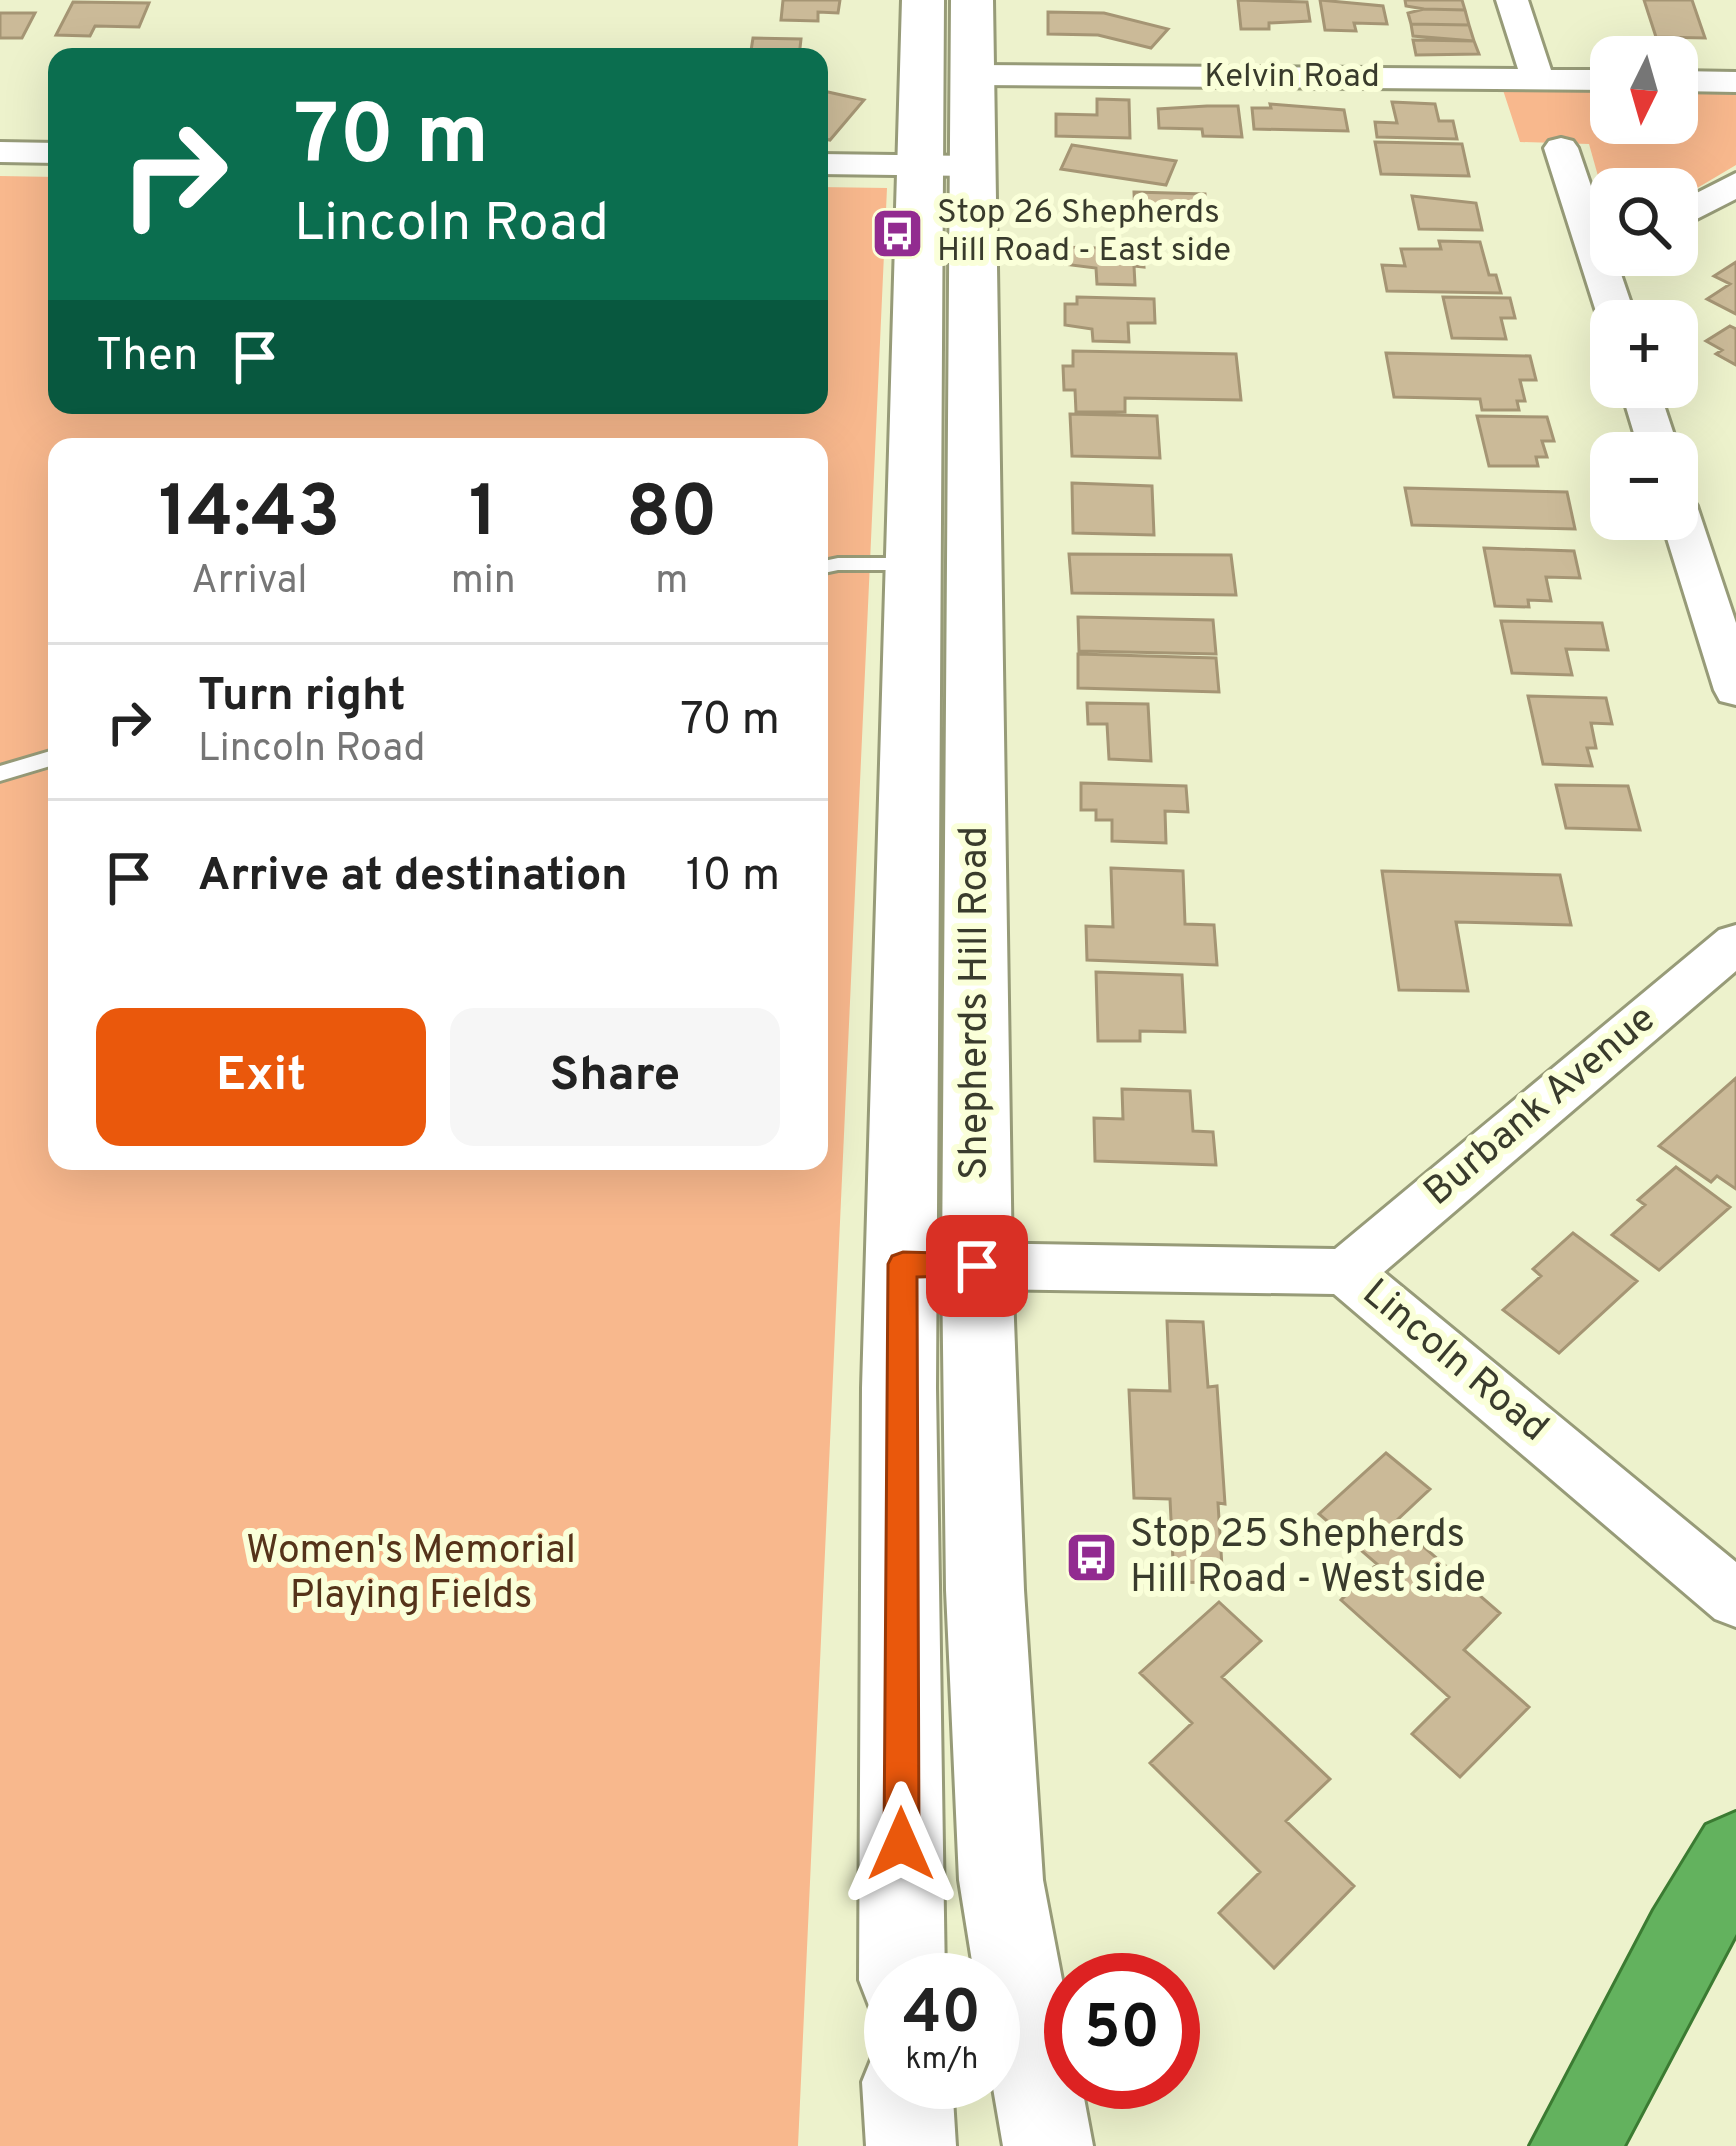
<!DOCTYPE html>
<meta charset="utf-8">
<style>
:root{--surface:#fff;--page:#f6f6f6;--text:#222;--muted:#767676;--line:#e0e0e0;--accent:#ea580c}
body{margin:0;font-family:Overpass,sans-serif;background:var(--page);color:var(--text);height:100vh;display:flex;flex-direction:column;font-size:45px;white-space:nowrap}
*{box-sizing:border-box;margin:0}
p{font-size:39px;color:var(--muted)}
.icon{flex:none;width:66px;height:66px;fill:none;stroke:currentColor;stroke-width:2;stroke-linecap:round;stroke-linejoin:round}
.map{position:relative;flex:1;overflow:hidden}
.details{position:absolute;left:48px;top:438px;width:780px;height:732px;display:flex;flex-direction:column;background:var(--surface);border-radius:24px;box-shadow:0 12px 48px #0002}
.details>*{flex:none}
.top-card{position:absolute;left:48px;top:48px;width:780px;height:366px;border-radius:24px;box-shadow:0 12px 48px #0002;background:#0b6e4f;color:#fff;overflow:hidden}
.needle{width:78px;rotate:185deg}
.buttons{position:absolute;left:1590px;top:36px;display:grid;gap:24px}
.buttons a{display:grid;place-items:center;width:108px;height:108px;border-radius:24px;background:var(--surface);box-shadow:0 12px 48px #0002;font-size:60px}
.speed{position:absolute;left:864px;top:1953px;display:flex;gap:24px;font-size:60px;font-weight:700;text-align:center}
.speed>*{display:grid;place-content:center;width:156px;height:156px;border-radius:50%;background:var(--surface);box-shadow:0 12px 48px #0002;line-height:1}
.speed small{font-size:30px;font-weight:400}
.speed .limit{border:18px solid #d22;background:#fff;color:#111}
.pin{position:absolute;display:grid;place-items:center;width:102px;height:102px;color:#fff;margin:-51px;border-radius:24px;box-shadow:0 6px 18px #0006}
.me{position:absolute;width:132px;margin:-66px;rotate:0deg;stroke-linejoin:round;filter:drop-shadow(0 0 9px #0008)}
.turn{display:flex;align-items:center;gap:42px;height:252px;padding:0 48px;font-size:54px}
.turn .icon{width:156px;height:156px;stroke-width:2.5}
.turn b{display:block;font-size:84px;line-height:102px}
.then{display:flex;align-items:center;height:114px;padding:0 48px;background:#0003;gap:24px;font-size:45px}
.eta{display:flex;justify-content:space-evenly;align-items:center;height:204px;text-align:center}
.eta b{font-size:72px;font-weight:700;line-height:84px}
.button{display:flex;gap:24px;margin-top:auto;padding:24px 48px}
.button a{flex:1;height:138px;border-radius:24px;background:var(--accent);color:#fff;font-size:48px;font-weight:700;line-height:138px;text-align:center}
.button a+a{background:var(--page);color:var(--text)}
ul{padding:0;list-style:none}
li{display:flex;align-items:center;gap:36px;height:156px;padding:0 48px;border-top:3px solid var(--line)}
li div{flex:1}
li b{display:block;font-size:45px}
li em{font-style:normal}
.map>svg:first-child{display:block}
.green{fill:#f8b88d;fill-rule:evenodd}
.building{fill:#cbba98;stroke:#a59574;stroke-width:3}
.lines{fill:none;stroke-linecap:round;stroke-linejoin:round}
.service-casing{stroke:#979b78;stroke-width:6}
.minor-casing{stroke:#979b78;stroke-width:6}
.secondary-casing{stroke:#979b78;stroke-width:6}
.trunk-casing{stroke:#3b7b32;stroke-width:6}
.service{fill:#fff;fill-rule:evenodd}
.minor{fill:#fff;fill-rule:evenodd}
.secondary{fill:#fff;fill-rule:evenodd}
.trunk{fill:#63b25e;fill-rule:evenodd}
.route{fill:#ea580c;stroke:#983908;stroke-width:3}
.labels{text-anchor:middle;dominant-baseline:central;stroke-width:12;stroke-linejoin:round;paint-order:stroke}
.far-street-label{font-size:33px;fill:#393b2c;stroke:#faffd9}
.far-poi-label{font-size:33px;fill:#393b2c;stroke:#faffd9;text-anchor:start}
.street-label{font-size:39px;fill:#393b2c;stroke:#faffd9}
.poi-label{font-size:39px;fill:#393b2c;stroke:#faffd9;text-anchor:start}
.park-label{font-size:39px;fill:#55331a;stroke:#faffd9}
</style>
<div class="map">
<svg width="1736" height="2146" viewBox="0 0 1736 2146">
<rect width="100%" height="100%" fill="#edf2cc"/>
<path class="green" d="M1503 90 1611 92V123H1677V93L1736 94V165L1677 200V189H1611V209L1607 208 1589 144 1520 142Z
M0 176 57 177V405H819V187L887 188 798 2146H0ZM57 447H819V1161H57Z"/>
<path class="building" d="M783 0H840L838 13 818 12V21L781 20Z
M1238 0 1307 2 1310 21 1269 23V29H1241Z
M1320 0 1383 6 1387 24 1354 23 1356 31 1325 30Z
M1405 0H1462L1465 10 1424 9 1406 6Z
M1644 0H1692L1705 38 1656 37Z
M73 2 149 3 139 27 95 26 90 36 56 35Z
M1424 9 1465 10 1469 25 1411 24 1408 13Z
M1048 12 1104 13 1168 29 1151 48 1098 35 1048 34Z
M0 13H35L22 38H0Z
M1411 24 1469 25 1474 41 1413 36Z
M753 38 801 39 799 57H750Z
M1413 40 1474 41 1479 54 1416 55Z
M819 90 864 100 830 140 819 138Z
M1097 99 1129 100 1130 138 1056 136V114L1097 115Z
M1392 102 1435 104 1439 121H1453L1457 139 1377 137 1375 122 1397 123Z
M1270 104 1344 110 1348 131 1254 129 1252 108H1271Z
M1207 106H1238L1242 137 1203 136 1202 129 1159 128 1158 109Z
M1375 142 1462 144 1469 176 1381 174Z
M1072 145 1176 161 1166 185 1061 169Z
M1134 192 1205 194 1207 219 1135 217Z
M1412 196 1476 203 1482 230 1419 229Z
M1439 241 1480 242 1489 275H1496L1501 293 1387 291 1382 265 1405 266 1401 249H1441Z
M1056 247 1143 249 1144 267 1134 266 1135 285 1097 284 1096 268 1055 263Z
M1736 262V314L1707 299 1730 284 1714 276Z
M1077 297 1154 299 1155 323H1128L1129 342 1093 341 1092 329 1065 325V304H1077Z
M1443 297 1510 298 1515 318H1501L1506 339 1452 338Z
M1730 326 1736 329V365L1716 354 1722 350 1706 341Z
M1073 351 1236 354 1241 400 1125 398V412H1076L1075 390H1064L1063 366H1073Z
M1386 353 1530 356 1536 380H1520L1525 401H1517L1519 410H1482L1480 399 1394 397Z
M1070 414 1157 416 1160 458 1072 456Z
M1477 416 1547 417 1554 441H1542L1547 457H1536L1538 466H1489Z
M1072 483 1152 486 1154 535 1073 533Z
M1405 488 1567 492 1575 529 1412 525Z
M1484 548 1574 551 1580 578 1546 577 1551 601 1528 600 1529 607 1495 606Z
M1069 554 1231 555 1236 595 1072 593Z
M1078 617 1213 620 1216 654 1079 651Z
M1501 621 1602 623 1608 650 1566 649 1572 675 1512 673Z
M1078 654 1216 658 1219 692 1078 688Z
M1528 696 1606 698 1612 724 1591 723 1596 748H1587L1592 766 1543 764Z
M1087 703 1148 704 1151 761 1109 759 1107 724H1088Z
M1081 783 1186 786 1188 812 1165 811 1166 843 1112 841V820H1096V810H1081Z
M1556 785 1628 786 1640 830 1566 828Z
M1111 868 1183 871 1185 924 1214 925 1217 965 1087 960 1086 926 1113 927Z
M1382 871 1560 875 1571 925 1456 922 1468 991 1399 990Z
M1096 972 1182 975 1185 1032 1140 1031V1041H1098Z
M1736 1078V1189L1717 1176 1711 1182 1659 1146Z
M1122 1089 1190 1091 1193 1131 1213 1132 1216 1165 1095 1161 1094 1118 1123 1119Z
M1676 1167 1730 1207 1659 1270 1612 1235 1645 1205 1638 1200Z
M1573 1233 1637 1281 1559 1353 1503 1310 1541 1276 1533 1269Z
M1167 1321 1203 1322 1208 1387 1217 1386 1225 1504 1218 1503 1223 1583 1174 1582 1170 1499 1134 1498 1129 1390 1170 1391Z
M1386 1453 1430 1489 1395 1522 1500 1613 1464 1650 1529 1707 1460 1777 1412 1734 1449 1697 1341 1600 1377 1564 1319 1514Z
M1219 1602 1261 1641 1222 1677 1330 1779 1286 1821 1354 1886 1274 1968 1219 1913 1260 1872 1150 1763 1192 1723 1140 1673Z"/>
<g class="lines">
<defs>
<path id="service" d="M838 558H913L923 564 913 570H838L819 574V562Z
M57 749V764L0 781V766Z"/>
<path id="minor" d="M1496 0H1528L1551 70H1611V90L972 85 955 75 972 65 1518 69Z
M1677 71 1736 72V92L1677 91Z
M1561 138 1573 141 1578 148 1637 321H1611V331L1599 321 1544 148 1549 141Z
M0 142 57 143V163L0 162Z
M819 154 973 156 985 159 990 166 985 173 973 176 819 174Z
M1736 173V199L1677 229V203Z
M1620 387H1658L1680 453 1677 457V453H1640Z
M1677 493 1691 497 1697 506 1736 623V705L1720 701 1714 690 1661 519H1677Z
M1736 925V971L1384 1272 1736 1562V1627L1715 1619 1334 1294 903 1288 884 1281 876 1265 884 1249 903 1242 1335 1249 1719 930Z"/>
<path id="secondary" d="M902 0H944L936 1388 945 1980H891V2019L871 2011 859 1980 862 1388Z
M951 0H993L1012 1266 1024 1590 1043 1880 1071 2027V2082H1081L1093 2146H1003L992 2082 993 1980H975L959 1880 946 1590 942 1266Z
M891 2044V2082H952L956 2146H866L862 2082 875 2050Z"/>
<path id="trunk" d="M1736 1812V1934L1624 2146H1530L1654 1910 1706 1825Z"/>
</defs>
<use href="#service" class="service-casing"/>
<use href="#minor" class="minor-casing"/>
<use href="#secondary" class="secondary-casing"/>
<use href="#trunk" class="trunk-casing"/>
<use href="#service" class="service"/>
<use href="#minor" class="minor"/>
<use href="#secondary" class="secondary"/>
<use href="#trunk" class="trunk"/>
</g>
<path class="route" d="M903 1252 977 1254 988 1257 992 1266 988 1275 917 1277 919 1844 913 1856 901 1861 889 1856 884 1844 888 1264 892 1256Z"/>
<defs>
<symbol id="bus-square" viewBox="-11 -11 22 22"><rect x="-9" y="-9" width="18" height="18" rx="4" fill="#922b90" stroke="#faffd9"/><path d="M-5-6H5V4H4V6H2V4H-2V6H-4V4H-5ZM-3.5-4V0h7V-4ZM-3.5 1.2v1.5H-2V1.2ZM2 1.2v1.5H3.5V1.2Z" fill="#fff"/></symbol>
</defs>
<g fill-rule="evenodd">
<use href="#bus-square" x="868" y="204" width="59" height="59"/>
<use href="#bus-square" x="1062" y="1528" width="59" height="59"/>
</g>
<g class="labels">
<g class="far-street-label">
<text x="1292" y="78">Kelvin Road</text>
</g>
<g class="far-poi-label">
<text x="937" y="214">Stop 26 Shepherds<tspan x="937" dy="38">Hill Road - East side</tspan></text>
</g>
<g class="street-label">
<text transform="translate(976 1003) rotate(-90)">Shepherds Hill Road</text>
<text transform="translate(1541 1107) rotate(-40)">Burbank Avenue</text>
<text transform="translate(1454 1362) rotate(40)">Lincoln Road</text>
</g>
<g class="poi-label">
<text x="1130" y="1536">Stop 25 Shepherds<tspan x="1130" dy="45">Hill Road - West side</tspan></text>
</g>
<g class="park-label">
<text x="411" y="1552">Women's Memorial<tspan x="411" dy="45">Playing Fields</tspan></text>
</g>
</g>
</svg>
<div class="buttons">
<a><svg class="needle" viewBox="-14 -14 28 28"><path d="M0-13l5 13h-10z" fill="#e53935"/><path d="M0 13l5-13h-10z" fill="#767676"/></svg></a>
<a><svg class="icon" aria-label="search" viewBox="0 0 24 24"><circle cx="10" cy="10" r="6"/><path d="M15 15l6 6"/></svg></a>
<a>+</a>
<a>−</a>
</div>
<div class="speed"><div>40<small>km/h</small></div><div class="limit">50</div></div>
<div class="pin" style="left:977px;top:1266px;background:#d93025"><svg class="icon" aria-label="arrive" viewBox="0 0 24 24"><path d="M6 21V4h12l-3 4 3 4H6"/></svg></div>
<svg class="me" style="left:901px;top:1844px" viewBox="-20 -20 40 40"><path d="M0-17L14 15 0 8-14 15z" fill="#ea580c" stroke="#fff" stroke-width="4"/></svg>
<div class="top-card">
<div class="turn"><svg class="icon" aria-label="right" viewBox="0 0 24 24"><path d="M7 20v-9h11M14 6l5 5-5 5"/></svg><div><b>70 m</b>Lincoln Road</div></div>
<div class="then">Then<svg class="icon" aria-label="arrive" viewBox="0 0 24 24"><path d="M6 21V4h12l-3 4 3 4H6"/></svg></div>
</div>
<section class="details">
<div class="eta">
<div><b>14:43</b><p>Arrival</p></div>
<div><b>1</b><p>min</p></div>
<div><b>80</b><p>m</p></div>
</div>
<ul>
<li><svg class="icon" aria-label="right" viewBox="0 0 24 24"><path d="M7 20v-9h11M14 6l5 5-5 5"/></svg><div><b>Turn right</b><p>Lincoln Road</p></div><em>70 m</em></li>
<li><svg class="icon" aria-label="arrive" viewBox="0 0 24 24"><path d="M6 21V4h12l-3 4 3 4H6"/></svg><div><b>Arrive at destination</b></div><em>10 m</em></li>
</ul>
<div class="button"><a>Exit</a><a>Share</a></div>
</section>
</div>
